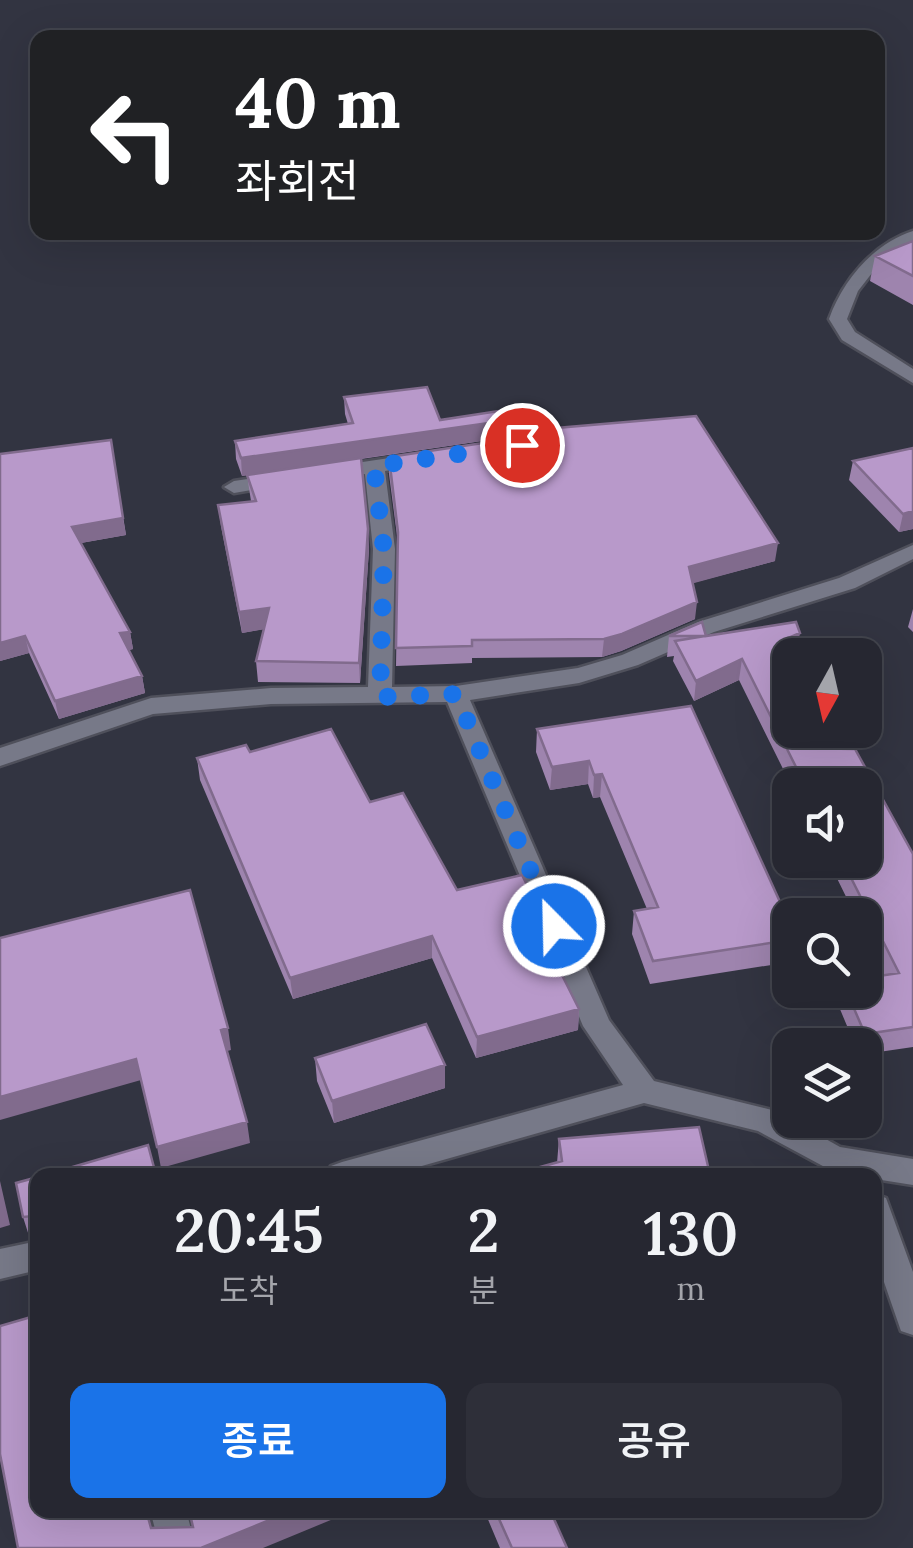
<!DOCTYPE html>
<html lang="ko">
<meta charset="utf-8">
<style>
:root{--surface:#262731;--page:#2e2f39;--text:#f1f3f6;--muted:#a4a5ab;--line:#42444d;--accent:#1a73e8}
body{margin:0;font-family:Lora,"Noto Sans KR",serif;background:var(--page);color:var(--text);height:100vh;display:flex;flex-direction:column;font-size:38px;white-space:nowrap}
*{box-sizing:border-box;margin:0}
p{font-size:32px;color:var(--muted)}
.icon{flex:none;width:55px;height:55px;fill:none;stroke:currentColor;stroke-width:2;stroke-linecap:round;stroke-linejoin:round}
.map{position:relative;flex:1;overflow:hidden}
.sheet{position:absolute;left:30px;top:1168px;width:852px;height:350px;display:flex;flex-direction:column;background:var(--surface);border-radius:20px;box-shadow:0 10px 40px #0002,0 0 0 2px var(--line)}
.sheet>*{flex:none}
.top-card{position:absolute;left:30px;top:30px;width:855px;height:210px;border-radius:20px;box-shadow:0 10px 40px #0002,0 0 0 2px var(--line);background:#202124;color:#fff;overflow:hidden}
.needle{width:65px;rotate:188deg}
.buttons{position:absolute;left:772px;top:638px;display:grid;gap:20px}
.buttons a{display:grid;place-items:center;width:110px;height:110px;border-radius:20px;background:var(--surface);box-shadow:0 10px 40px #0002,0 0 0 2px var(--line);font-size:50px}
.pin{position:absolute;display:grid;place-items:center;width:85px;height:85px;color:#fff;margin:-42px;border:5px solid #fff;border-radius:50%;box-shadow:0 2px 10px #0007}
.me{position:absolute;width:110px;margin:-55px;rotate:337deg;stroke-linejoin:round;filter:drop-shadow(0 0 8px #0008)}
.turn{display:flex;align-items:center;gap:35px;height:210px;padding:0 40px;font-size:45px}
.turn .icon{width:130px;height:130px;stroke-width:2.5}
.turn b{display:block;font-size:70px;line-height:85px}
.eta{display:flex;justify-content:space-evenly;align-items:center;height:170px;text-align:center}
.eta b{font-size:60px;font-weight:600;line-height:70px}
.cta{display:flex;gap:20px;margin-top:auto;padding:20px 40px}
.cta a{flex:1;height:115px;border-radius:20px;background:var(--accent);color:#fff;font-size:40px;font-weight:600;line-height:115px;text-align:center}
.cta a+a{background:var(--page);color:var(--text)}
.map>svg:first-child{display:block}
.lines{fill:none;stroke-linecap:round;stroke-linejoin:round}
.minor-casing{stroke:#4f505b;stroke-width:5}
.minor{fill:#777988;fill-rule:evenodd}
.wall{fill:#9e84ae}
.shaded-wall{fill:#816b8d}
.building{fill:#b899ca;stroke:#816b8d;stroke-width:2.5}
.route{stroke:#1a73e8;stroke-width:18;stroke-dasharray:0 32.4}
</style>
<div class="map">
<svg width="913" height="1548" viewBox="0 0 913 1548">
<rect width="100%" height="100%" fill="#323441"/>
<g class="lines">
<defs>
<path id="minor" d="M913 231V243L872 273 858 291 847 319 855 332 913 369V383L842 340 829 319C843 280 873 244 913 231Z
M423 453 433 459 430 463 385 471 395 549 392 687 456 686 578 668 622 655 698 622 839 578 913 545V559L855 588 714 632 638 665 579 683 470 700 609 1020 654 1081 776 1111 840 1147 913 1159V1185L875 1179V1175L834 1172 758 1131 644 1103 390 1175H326L331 1166 342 1162 623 1085 583 1026 447 702 271 704 153 714 0 766V748L151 698 271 688 368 687 373 549 365 474 329 479 319 473 329 467Z
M280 474 287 476V484L234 493 224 487 234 481Z
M875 1194 886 1198 913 1272V1335L901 1331 875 1256Z
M38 1241V1270L0 1279V1249Z
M150 1510H186L196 1548H160Z"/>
</defs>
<use href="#minor" class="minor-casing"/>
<use href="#minor" class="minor"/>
</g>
<path class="wall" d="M913 241V305L870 281 875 256Z
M344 397 509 437 361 459 369 549 360 683 258 682 256 661 264 629 242 633 221 526 218 505 251 501 247 475 242 476 236 459 235 441 348 424 345 414Z
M111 440 126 535 81 543 130 632 133 649 129 650 142 676 145 693 59 719 29 653 0 661V454Z
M913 448V529L899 532 849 480 853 461Z
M389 457 775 561 692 583 695 619 621 651 602 657 472 658V663L396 666 398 543 389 474Z
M913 609V632L908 627Z
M669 636H706L796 651 846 734 843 748 913 854V1047L865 1054V1045H855L837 1002 840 990H865L884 975 865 936V915H855L828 860H865V785H791L739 680 694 701 673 661 674 656 667 657Z
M691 706 790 924V962L650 984 632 934 634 911 647 909 600 797 593 798 588 784 550 790 536 752 537 729Z
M250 752 370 802 457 890 542 915 541 933 579 1009 578 1030 476 1058 432 958 293 999 200 780 197 758Z
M315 1058 445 1065V1088L334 1123 317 1081Z
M559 1139 710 1175 557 1163Z
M38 1177V1238L30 1239 23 1217Z
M484 1510H550L567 1548H500Z"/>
<path class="shaded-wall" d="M510 420 509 437 242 476 241 458Z
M913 511V529L899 532 903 514Z
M123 518 126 535 75 544 72 527Z
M368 529 369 549 360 683 359 663Z
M778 543 775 561 687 585 689 567Z
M697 602 695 619 621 651 602 657 604 639Z
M269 608 271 628 242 633 239 612Z
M130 632 133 649 124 651 120 633Z
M800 633 796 653 788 638Z
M25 636 29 653 0 661V643Z
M742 659 739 680 694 701 696 681Z
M142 676 145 693 59 719 55 701Z
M846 734 842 754 796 748Z
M589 761 588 784 550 790 552 767Z
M602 774 600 797 593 798 594 775Z
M542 915 541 937 533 917Z
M432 936V958L293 999 290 978Z
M579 1009 578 1030 476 1058 477 1037Z
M228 1028 231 1050 224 1052 221 1030Z
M136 1059 141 1080 0 1120V1097Z
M445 1065V1088L334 1123 332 1101Z
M247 1122 250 1143 161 1168 157 1147Z
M0 1181 10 1225 0 1228Z
M294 1510H355L263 1548H201Z"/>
<path class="building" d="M913 241V276L875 256Z
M427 387 440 420 505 410 510 420 241 458 235 441 353 423 344 397Z
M696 416 778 543 689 567 697 602 622 634 604 639 472 640V646L396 648 398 532 389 457 530 436 533 430Z
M111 440 123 518 72 527 130 632 120 633 142 676 55 701 25 636 0 643V454Z
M913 448V511L903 514 853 461Z
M361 458 368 529 359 663 256 661 269 608 239 612 218 505 256 501 247 475Z
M702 622 706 636 796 622 800 633 788 638 799 655H790V730H844L846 734 796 748 855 749 913 854V1027L865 1034 846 990H865V978L899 973 842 860H865V785H805L742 659 696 681 675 641 705 636H669Z
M691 706 790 924V940L653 961 634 911 658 907 602 774 594 775 589 761 552 767 537 729Z
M331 729 370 802 403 793 457 890 522 875 542 915 533 917 579 1009 477 1037 432 936 290 978 197 758 246 745 250 752Z
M190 890 228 1028 221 1030 247 1122 157 1147 136 1059 0 1097V938Z
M426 1024 445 1065 332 1101 315 1058Z
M699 1127 710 1175H511L562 1161 559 1139Z
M148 1145 156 1175H45Z
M38 1177V1226L35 1227 33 1216 23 1217 16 1183Z
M38 1315V1510H146L151 1528 193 1527 189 1510H294L201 1548H18L0 1454V1326Z
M495 1510H550L567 1548H512Z"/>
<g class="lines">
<path class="route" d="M522 445 374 466 384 550 380 697 456 694 554 926"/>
</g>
</svg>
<div class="buttons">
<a><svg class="needle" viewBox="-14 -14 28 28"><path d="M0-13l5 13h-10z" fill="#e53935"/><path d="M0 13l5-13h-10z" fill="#a4a5ab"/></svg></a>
<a><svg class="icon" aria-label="sound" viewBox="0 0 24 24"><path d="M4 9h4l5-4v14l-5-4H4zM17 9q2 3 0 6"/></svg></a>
<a><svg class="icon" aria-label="search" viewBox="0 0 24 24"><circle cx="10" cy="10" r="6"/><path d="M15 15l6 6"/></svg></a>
<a><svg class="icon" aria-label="layers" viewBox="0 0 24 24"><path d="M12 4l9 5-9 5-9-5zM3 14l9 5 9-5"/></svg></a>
</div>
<div class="pin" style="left:522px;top:445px;background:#d93025"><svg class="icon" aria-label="arrive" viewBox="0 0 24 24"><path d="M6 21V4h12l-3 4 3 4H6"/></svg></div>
<svg class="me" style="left:554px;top:926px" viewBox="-20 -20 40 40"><circle r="17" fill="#1a73e8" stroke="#fff" stroke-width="3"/><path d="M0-11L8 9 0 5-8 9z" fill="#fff"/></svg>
<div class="top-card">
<div class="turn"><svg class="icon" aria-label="left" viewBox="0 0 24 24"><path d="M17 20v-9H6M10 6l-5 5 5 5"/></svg><div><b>40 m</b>좌회전</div></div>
</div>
<section class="sheet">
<div class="eta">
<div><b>20:45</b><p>도착</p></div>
<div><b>2</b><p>분</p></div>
<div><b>130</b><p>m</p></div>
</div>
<div class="cta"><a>종료</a><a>공유</a></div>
</section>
</div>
